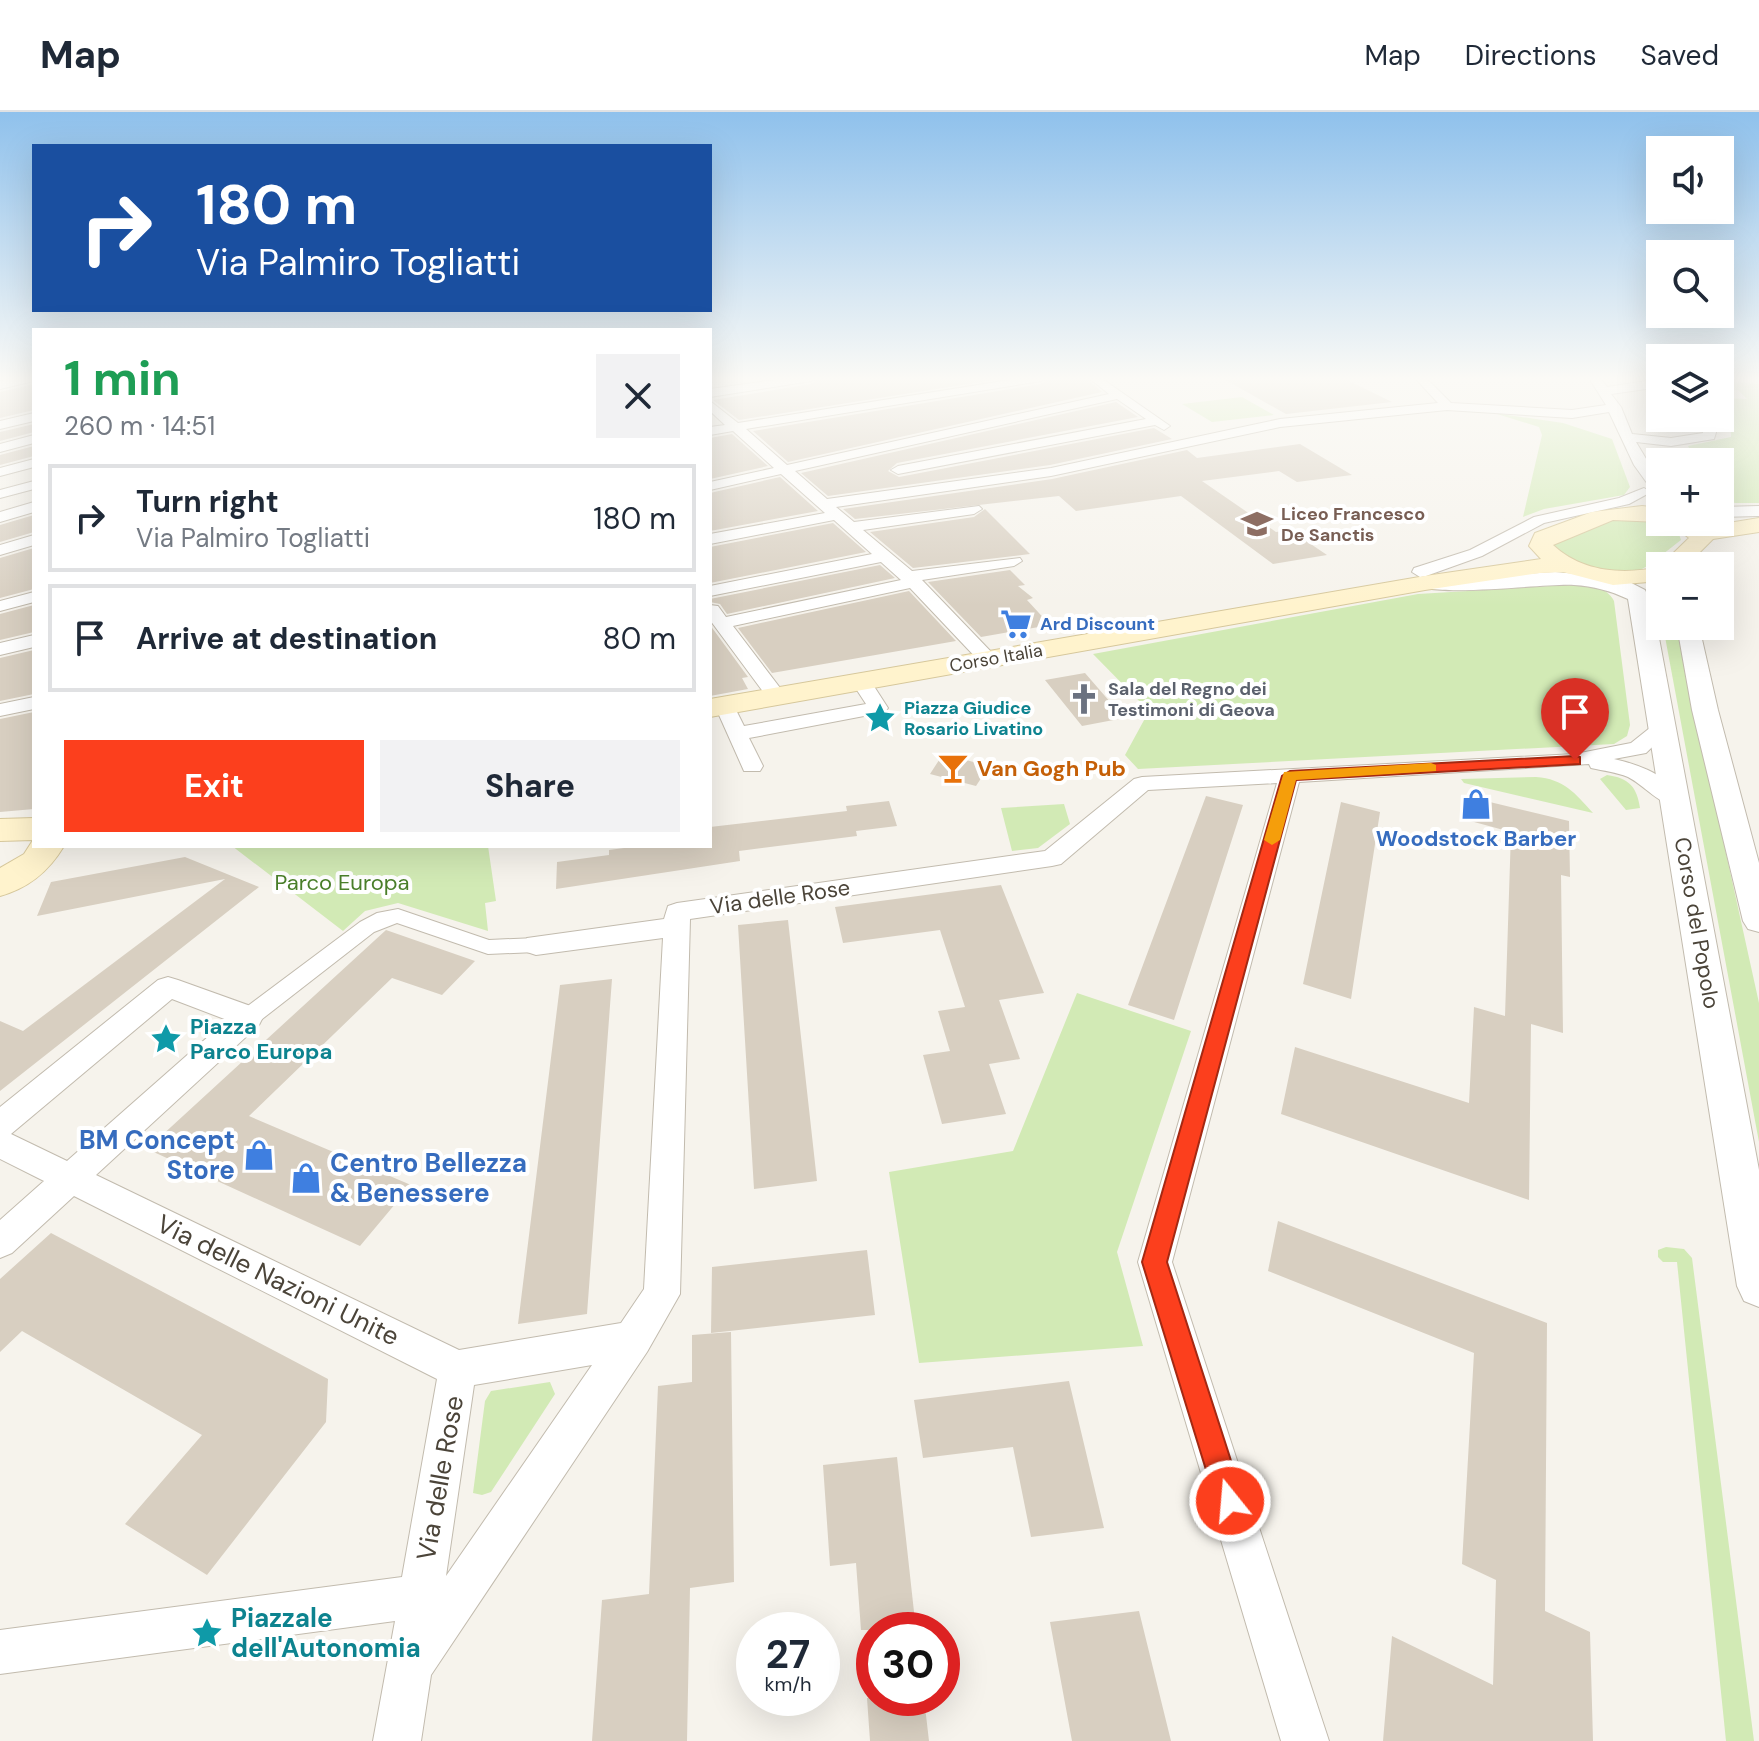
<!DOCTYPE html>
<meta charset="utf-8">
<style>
:root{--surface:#fff;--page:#f2f2f3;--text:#1f2937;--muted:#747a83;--line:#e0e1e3;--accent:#fc3f1d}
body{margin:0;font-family:"DM Sans",sans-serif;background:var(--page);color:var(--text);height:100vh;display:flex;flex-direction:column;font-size:30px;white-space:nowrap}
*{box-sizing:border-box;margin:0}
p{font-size:26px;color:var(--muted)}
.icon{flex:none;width:44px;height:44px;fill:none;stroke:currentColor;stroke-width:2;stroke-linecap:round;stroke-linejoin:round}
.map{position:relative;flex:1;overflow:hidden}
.panel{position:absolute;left:32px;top:216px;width:680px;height:520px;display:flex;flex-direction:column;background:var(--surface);border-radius:0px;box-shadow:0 8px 32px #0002}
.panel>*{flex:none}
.top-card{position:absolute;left:32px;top:32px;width:680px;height:168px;border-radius:0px;box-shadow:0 8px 32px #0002;background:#1a4fa0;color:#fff;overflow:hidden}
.tools{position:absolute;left:1646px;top:24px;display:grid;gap:16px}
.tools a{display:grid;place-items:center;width:88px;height:88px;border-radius:0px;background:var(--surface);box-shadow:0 8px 32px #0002;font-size:40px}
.speed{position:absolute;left:736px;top:1500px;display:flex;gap:16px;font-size:40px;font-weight:700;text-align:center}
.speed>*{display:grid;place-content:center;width:104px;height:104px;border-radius:50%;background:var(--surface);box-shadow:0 8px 32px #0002;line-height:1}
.speed small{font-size:20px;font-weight:400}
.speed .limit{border:12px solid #d22;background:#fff;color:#111}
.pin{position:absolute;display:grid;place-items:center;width:68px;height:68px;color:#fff;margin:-82px -34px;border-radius:50% 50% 50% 0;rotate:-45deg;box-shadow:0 0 8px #0007}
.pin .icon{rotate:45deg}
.me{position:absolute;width:88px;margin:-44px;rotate:343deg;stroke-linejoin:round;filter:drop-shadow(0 0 6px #0008)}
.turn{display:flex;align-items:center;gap:28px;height:168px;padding:0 32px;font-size:36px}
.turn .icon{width:104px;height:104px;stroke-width:2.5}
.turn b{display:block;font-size:56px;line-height:68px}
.round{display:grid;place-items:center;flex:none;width:84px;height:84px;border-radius:0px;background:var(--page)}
.summary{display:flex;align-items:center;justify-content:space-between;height:136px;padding:0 32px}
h1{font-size:48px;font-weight:700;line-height:60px;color:#1e9e55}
.cta{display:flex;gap:16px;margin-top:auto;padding:16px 32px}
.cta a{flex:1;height:92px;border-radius:0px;background:var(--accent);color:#fff;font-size:32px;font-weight:700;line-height:92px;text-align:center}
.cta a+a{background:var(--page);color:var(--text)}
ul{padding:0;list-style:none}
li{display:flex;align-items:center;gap:24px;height:108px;margin:0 16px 12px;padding:0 16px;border:4px solid var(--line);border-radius:0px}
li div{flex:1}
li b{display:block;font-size:30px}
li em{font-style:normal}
header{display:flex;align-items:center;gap:48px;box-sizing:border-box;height:112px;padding:0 40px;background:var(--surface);border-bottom:2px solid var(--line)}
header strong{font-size:38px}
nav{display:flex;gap:44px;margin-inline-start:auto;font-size:28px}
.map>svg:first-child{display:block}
.green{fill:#d2eab5}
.building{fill:#d8cfc1}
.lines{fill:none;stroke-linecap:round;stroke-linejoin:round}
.pedestrian-casing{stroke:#c2bbae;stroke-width:2}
.minor-casing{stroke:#c2bbae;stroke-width:2}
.tertiary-casing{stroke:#c2bbae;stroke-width:2}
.secondary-casing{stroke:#d6c79b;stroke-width:2}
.pedestrian{fill:#fff;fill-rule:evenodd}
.minor{fill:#fff;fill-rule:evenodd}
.tertiary{fill:#fff;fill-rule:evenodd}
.secondary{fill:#fff3cd;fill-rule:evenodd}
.route{fill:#fc3f1d;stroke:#a42913;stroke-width:2}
.slow{fill:#f59e0b}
.labels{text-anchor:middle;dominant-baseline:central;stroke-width:8;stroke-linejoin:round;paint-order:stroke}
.far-education-label{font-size:18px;font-weight:bold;fill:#785e54;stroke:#fff;text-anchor:start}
.far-shop-label{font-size:18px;font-weight:bold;fill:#366cbe;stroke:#fff;text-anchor:start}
.far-street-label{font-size:18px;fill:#4b4439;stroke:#fff}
.far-worship-label{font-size:18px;font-weight:bold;fill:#5b616d;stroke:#fff;text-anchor:start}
.far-culture-label{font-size:18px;font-weight:bold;fill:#0d838f;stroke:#fff;text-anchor:start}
.food-label{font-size:22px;font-weight:bold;fill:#c56008;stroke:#fff;text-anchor:start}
.shop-label{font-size:22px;font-weight:bold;fill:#366cbe;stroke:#fff}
.park-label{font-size:22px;fill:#4a7f2a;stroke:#fff}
.street-label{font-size:22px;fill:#4b4439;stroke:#fff}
.culture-label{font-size:22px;font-weight:bold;fill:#0d838f;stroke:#fff;text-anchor:start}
.near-shop-label{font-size:26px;font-weight:bold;fill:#366cbe;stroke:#fff;text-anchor:end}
.near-street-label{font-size:26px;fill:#4b4439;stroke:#fff}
.near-culture-label{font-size:26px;font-weight:bold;fill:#0d838f;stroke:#fff;text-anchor:start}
</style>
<header>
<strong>Map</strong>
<nav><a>Map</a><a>Directions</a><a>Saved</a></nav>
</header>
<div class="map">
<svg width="1759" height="1629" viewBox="0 0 1759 1629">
<rect width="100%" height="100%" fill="#f6f3ec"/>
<path class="green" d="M1720 269 1759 272V391H1735L1721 387 1720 350H1698L1688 334 1731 325 1730 303 1720 298V286L1747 287 1738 278 1720 276Z
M1242 285 1274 303 1212 310 1182 292Z
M1494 301 1563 311 1612 327 1630 375 1624 383 1544 397 1523 405 1542 323 1539 315Z
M1622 405 1654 408 1679 422 1681 428C1668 437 1654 452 1640 458 1612 470 1579 451 1555 439L1554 433 1561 427Z
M1566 473C1582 473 1606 472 1614 489L1630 613 1627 624 1614 632 1138 657 1125 643 1149 599 1093 542 1418 482Z
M1663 514H1676L1759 891V1030Z
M1607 663C1629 666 1637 675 1640 696L1626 698 1600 667Z
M1536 665C1564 667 1575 681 1593 701L1464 671 1461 667Z
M1064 692 1070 712 1038 736 1012 739 1001 696Z
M232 734H488L496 789 485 791 488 819 398 791 365 799 343 819Z
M1077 881 1191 919 1117 1140 1143 1234 919 1251 889 1060 1013 1039Z
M1666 1135 1684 1137 1692 1146 1754 1629H1726L1677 1150H1663L1658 1145V1138Z
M550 1270 555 1282 491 1380 482 1383 473 1381 485 1289 491 1279Z"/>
<path class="building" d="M820 266H1006L739 308 713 288 811 272Z
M1050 266H1086L1102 280 788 350 753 319 1041 272Z
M1222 266H1343L1392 290 1286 302Z
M34 272V298L0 306V280Z
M1116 290 1138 305 897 351 888 359 899 365 1154 316 1172 327 1050 353 828 384 801 361Z
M34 312V320L0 329V320Z
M732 322 768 354 710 367V326Z
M1300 332 1352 363 1297 370 1279 359 1202 369 1276 420 1290 418 1327 443 1273 452 1181 384 1076 399 1059 384 855 407 843 397 1052 367 1187 338 1197 346Z
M34 334V344L0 353V343Z
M780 365 818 399 710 419V381Z
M985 397 1030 442 913 456 870 420 974 405Z
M34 403V420L0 430V413Z
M833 411 866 440 710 471V435Z
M34 436V477L0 486V446Z
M880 453 895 466 727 502 720 492 710 490V487Z
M1010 458 1025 473 1018 474 1033 486 1027 488 1050 513 981 525 928 470Z
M909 479 956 529 772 561 738 516Z
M34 493V520L0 528V502Z
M710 513 748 565 742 566 748 577 710 584Z
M34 538V582L0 589V546Z
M1085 561 1124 606 1082 614 1045 568Z
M34 600V697L0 700V607Z
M943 642 989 654 976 674 930 662Z
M1206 684 1243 693 1174 908 1128 893Z
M1465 684 1569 709 1570 765 1561 763 1563 921 1531 912 1529 1088 1281 1002 1295 935 1469 991 1474 895 1505 904 1511 720 1463 707Z
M889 689 897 714 856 719 857 724 739 739 740 749 556 777 557 750 609 743V738L639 734H710V715L847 699 846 694Z
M1341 690 1380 700 1351 887 1303 872Z
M185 745 259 775 0 979V909L23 919 225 767 37 804 51 770Z
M1001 773 1044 881 999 888 1020 947 989 952 1006 1002 942 1012 923 943 950 939 938 899 965 895 940 818 843 831 835 795Z
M788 808 817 1069 754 1077 738 813Z
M386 818 475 849 442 883 392 866 249 1004 411 1073 360 1134 147 1037Z
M612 867 587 1202 518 1212 560 873Z
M1278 1109 1547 1211 1545 1499 1590 1520 1593 1629H1383L1392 1524 1493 1573 1496 1468 1462 1452 1474 1241 1268 1159Z
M51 1121 328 1267 326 1310 207 1463 125 1412 202 1323 22 1219 0 1240V1167Z
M867 1138 875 1203 711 1221 712 1155Z
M731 1220 734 1470 690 1476 687 1629H592L602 1488 649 1482 658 1274 692 1270V1223Z
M1069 1269 1104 1416 1031 1425 1013 1335 923 1346 914 1288Z
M897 1345 916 1518H861L856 1451 830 1454 823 1353Z
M1139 1499 1171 1629H1072L1050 1510Z
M867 1586H924L929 1629H870Z"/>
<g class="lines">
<defs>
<path id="pedestrian" d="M398 797 489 828 536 826 543 828 546 833 543 838 536 840 488 842 397 811 374 820 257 911 249 913 241 911 238 905 241 899 360 810 377 801Z"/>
<path id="minor" d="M19 266H34V269L0 277V269Z
M790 266H817L811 269 710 285V277Z
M1022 266H1047L1041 269 746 317 787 353 1109 282 1089 266H1101L1170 314 1164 318 1155 313 898 362 891 358 898 354 1146 307 1117 287 795 359 827 387 1051 356 1280 307 1438 291 1415 266H1426L1451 291 1572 298 1606 293 1589 266H1600L1607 275 1660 267V275L1611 282 1621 295 1632 322 1671 326 1703 321 1701 306H1713L1717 317 1714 327 1671 334 1636 330 1660 370V383L1655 382 1634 353 1609 300 1572 306 1447 298 1280 315 1051 364 836 395 854 410 979 394 982 397 974 402 863 418 912 459 1020 446 1022 449 1014 454 922 468 998 547 995 551H981L910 476 733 514 787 585 777 591 770 589 710 508V493L718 494 726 505 901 468 881 450 710 484V474L872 442 834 408 710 432V422L825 401 781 362 710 378V370L774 356 733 319 710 323V315L725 313 710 299V289L738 311Z
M34 301V309L0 317V309Z
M34 323V331L0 340V332Z
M34 347V355L0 364V356Z
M34 369V377L0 386V378Z
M1644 376 1651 380 1629 392 1544 411 1482 444 1426 464 1420 465 1412 460 1414 456 1470 438 1534 405 1619 386Z
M34 390V400L0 410V400Z
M1759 394V404L1720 405V395Z
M34 423V433L0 443V433Z
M34 480V490L0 499V489Z
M34 523V535L0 543V531Z
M861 563 868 565 888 596 885 600 749 626 763 654 760 659H744L715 594 718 590H732L744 614 866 592 851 569Z
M34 585V597L0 604V592Z
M1663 609 1673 615 1646 641 1614 647C1641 653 1670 665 1686 688L1683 693C1663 698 1646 674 1628 665 1616 660 1604 659 1591 656L1589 652 1299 670 1172 1150 1329 1629H1281L1138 1150 1277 671 1148 678 1061 752 1052 754 690 807 680 1182 647 1240 431 1563 421 1629H373L395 1509 0 1562V1518L402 1465 437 1267 74 1084 12 1141 0 1146V1108L44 1069 0 1047V995L158 868 168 865 178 868 259 897 263 905 259 913 96 1063 459 1238 621 1211 644 1177 663 826 536 843 527 840 523 833 527 826 664 807 668 794 677 791 1045 739 1134 667 1142 665 1575 642 1631 631 1656 611ZM172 887 227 908 67 1049 11 1022ZM592 1253 446 1464 474 1273Z"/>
<path id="tertiary" d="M1608 459 1645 478 1653 494 1759 1058V1195L1744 1189 1737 1174 1628 487C1611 479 1593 474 1574 473 1546 471 1428 487 1415 471L1425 465 1467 466 1555 460 1599 464Z
M1677 514H1699L1718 598 1759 751V820L1748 817 1743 809 1692 598Z"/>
<path id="secondary" d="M1642 394 1660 396V410L1613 408 1553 433C1582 460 1622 463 1660 455V469L1613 473 1563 460 1540 461 1425 478 710 605V587L1425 464 1541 447 1529 434 1535 421 1592 400Z
M1759 406V420L1713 427 1686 454H1660L1689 426 1669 410H1696L1704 415Z
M34 706V734H64C49 759 29 776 0 784V756L24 742 33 728 0 729V707Z"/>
</defs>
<use href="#pedestrian" class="pedestrian-casing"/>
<use href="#minor" class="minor-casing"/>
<use href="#tertiary" class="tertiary-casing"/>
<use href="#secondary" class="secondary-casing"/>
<use href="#pedestrian" class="pedestrian"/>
<use href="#minor" class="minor"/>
<use href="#tertiary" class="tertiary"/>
<use href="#secondary" class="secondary"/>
</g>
<linearGradient id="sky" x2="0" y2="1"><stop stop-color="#8fc1ec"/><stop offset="0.54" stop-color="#fbfaf6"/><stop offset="1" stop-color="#fbfaf6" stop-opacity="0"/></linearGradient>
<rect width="1759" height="494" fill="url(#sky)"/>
<path class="route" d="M1575 644 1580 645V652L1296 668 1167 1150 1244 1389 1240 1400 1230 1404 1219 1400 1142 1150 1282 664 1290 659Z"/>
<path class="slow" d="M1431 651 1436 653V659L1296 668 1280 728 1272 733 1264 728 1284 660Z"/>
<defs>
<symbol id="school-bare" viewBox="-9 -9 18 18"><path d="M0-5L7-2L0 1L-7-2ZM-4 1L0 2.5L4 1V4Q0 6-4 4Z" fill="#8d6e63" stroke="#fff" stroke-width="2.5" paint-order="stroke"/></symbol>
<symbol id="supermarket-bare" viewBox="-9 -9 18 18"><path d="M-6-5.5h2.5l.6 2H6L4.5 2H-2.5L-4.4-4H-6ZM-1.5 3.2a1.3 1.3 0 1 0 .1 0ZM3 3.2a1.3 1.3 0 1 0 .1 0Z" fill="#3f7fe0" stroke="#fff" stroke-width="2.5" paint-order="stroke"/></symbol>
<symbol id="church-bare" viewBox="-9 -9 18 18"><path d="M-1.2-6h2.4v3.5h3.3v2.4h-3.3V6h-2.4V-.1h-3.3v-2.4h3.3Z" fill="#6b7280" stroke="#fff" stroke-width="2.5" paint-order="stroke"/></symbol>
<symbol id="sight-bare" viewBox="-9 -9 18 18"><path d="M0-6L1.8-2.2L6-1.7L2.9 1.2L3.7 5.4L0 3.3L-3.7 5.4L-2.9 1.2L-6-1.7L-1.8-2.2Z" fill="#0f9aa8" stroke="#fff" stroke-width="2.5" paint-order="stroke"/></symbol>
<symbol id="bar-bare" viewBox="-9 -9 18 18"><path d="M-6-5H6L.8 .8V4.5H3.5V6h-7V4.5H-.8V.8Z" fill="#e8710a" stroke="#fff" stroke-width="2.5" paint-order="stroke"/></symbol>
<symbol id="shop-bare" viewBox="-9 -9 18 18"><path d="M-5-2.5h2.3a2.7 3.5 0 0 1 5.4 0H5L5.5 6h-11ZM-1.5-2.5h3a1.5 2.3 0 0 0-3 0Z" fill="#3f7fe0" stroke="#fff" stroke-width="2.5" paint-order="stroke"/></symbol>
</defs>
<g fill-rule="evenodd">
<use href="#school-bare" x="1235" y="390" width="44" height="44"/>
<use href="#supermarket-bare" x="994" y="490" width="44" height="44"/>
<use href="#church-bare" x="1062" y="565" width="44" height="44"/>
<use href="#sight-bare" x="858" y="584" width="44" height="44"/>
<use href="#bar-bare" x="931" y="634" width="44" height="44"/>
<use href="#shop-bare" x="1454" y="670" width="44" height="44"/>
<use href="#sight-bare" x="144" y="905" width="44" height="44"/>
<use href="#shop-bare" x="237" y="1021" width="44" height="44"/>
<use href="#shop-bare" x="284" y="1044" width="44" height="44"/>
<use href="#sight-bare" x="185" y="1499" width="44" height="44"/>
</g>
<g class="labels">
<g class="far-education-label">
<text x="1281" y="402">Liceo Francesco<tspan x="1281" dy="21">De Sanctis</tspan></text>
</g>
<g class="far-shop-label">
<text x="1040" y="512">Ard Discount</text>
</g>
<g class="far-street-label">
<text transform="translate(996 546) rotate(-10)">Corso Italia</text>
</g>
<g class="far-worship-label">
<text x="1108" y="577">Sala del Regno dei<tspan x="1108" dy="21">Testimoni di Geova</tspan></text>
</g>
<g class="far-culture-label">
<text x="904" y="596">Piazza Giudice<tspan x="904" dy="21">Rosario Livatino</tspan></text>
</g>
<g class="food-label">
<text x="977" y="656">Van Gogh Pub</text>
</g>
<g class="shop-label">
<text x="1476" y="726">Woodstock Barber</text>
</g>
<g class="park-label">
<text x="342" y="770">Parco Europa</text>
</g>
<g class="street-label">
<text transform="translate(780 785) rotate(-8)">Via delle Rose</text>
<text transform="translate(1697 811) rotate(80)">Corso del Popolo</text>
</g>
<g class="culture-label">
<text x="190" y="914">Piazza<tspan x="190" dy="25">Parco Europa</tspan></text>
</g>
<g class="near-shop-label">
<text x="235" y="1028">BM Concept<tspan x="235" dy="30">Store</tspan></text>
<text x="330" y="1051" text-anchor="start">Centro Bellezza<tspan x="330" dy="30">&amp; Benessere</tspan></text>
</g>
<g class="near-street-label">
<text transform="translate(278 1168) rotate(26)">Via delle Nazioni Unite</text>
<text transform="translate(440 1366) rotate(-80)">Via delle Rose</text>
</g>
<g class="near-culture-label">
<text x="231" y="1506">Piazzale<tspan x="231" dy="30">dell'Autonomia</tspan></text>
</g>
</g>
</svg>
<div class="tools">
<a><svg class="icon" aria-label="sound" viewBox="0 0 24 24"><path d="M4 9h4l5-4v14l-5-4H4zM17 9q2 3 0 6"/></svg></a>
<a><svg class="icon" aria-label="search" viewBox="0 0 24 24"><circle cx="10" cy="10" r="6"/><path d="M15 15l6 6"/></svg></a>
<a><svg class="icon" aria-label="layers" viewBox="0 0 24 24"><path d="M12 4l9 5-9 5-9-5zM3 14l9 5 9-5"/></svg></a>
<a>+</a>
<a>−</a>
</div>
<div class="speed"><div>27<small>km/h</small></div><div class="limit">30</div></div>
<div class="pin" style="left:1575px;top:648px;background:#d93025"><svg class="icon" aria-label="arrive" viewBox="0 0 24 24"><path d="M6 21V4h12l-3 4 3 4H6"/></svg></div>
<svg class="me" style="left:1230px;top:1389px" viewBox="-20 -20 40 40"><circle r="17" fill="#fc3f1d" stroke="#fff" stroke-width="3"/><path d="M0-11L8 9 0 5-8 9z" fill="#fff"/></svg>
<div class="top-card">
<div class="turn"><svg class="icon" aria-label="right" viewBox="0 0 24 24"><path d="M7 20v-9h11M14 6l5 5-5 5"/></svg><div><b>180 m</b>Via Palmiro Togliatti</div></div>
</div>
<section class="panel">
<div class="summary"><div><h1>1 min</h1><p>260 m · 14:51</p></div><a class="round"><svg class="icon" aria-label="close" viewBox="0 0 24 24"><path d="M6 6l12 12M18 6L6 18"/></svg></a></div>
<ul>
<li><svg class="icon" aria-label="right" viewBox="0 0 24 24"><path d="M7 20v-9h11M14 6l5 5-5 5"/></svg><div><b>Turn right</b><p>Via Palmiro Togliatti</p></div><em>180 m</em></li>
<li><svg class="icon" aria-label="arrive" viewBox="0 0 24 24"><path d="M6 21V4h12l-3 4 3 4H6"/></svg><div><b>Arrive at destination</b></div><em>80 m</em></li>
</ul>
<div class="cta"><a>Exit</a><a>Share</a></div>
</section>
</div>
